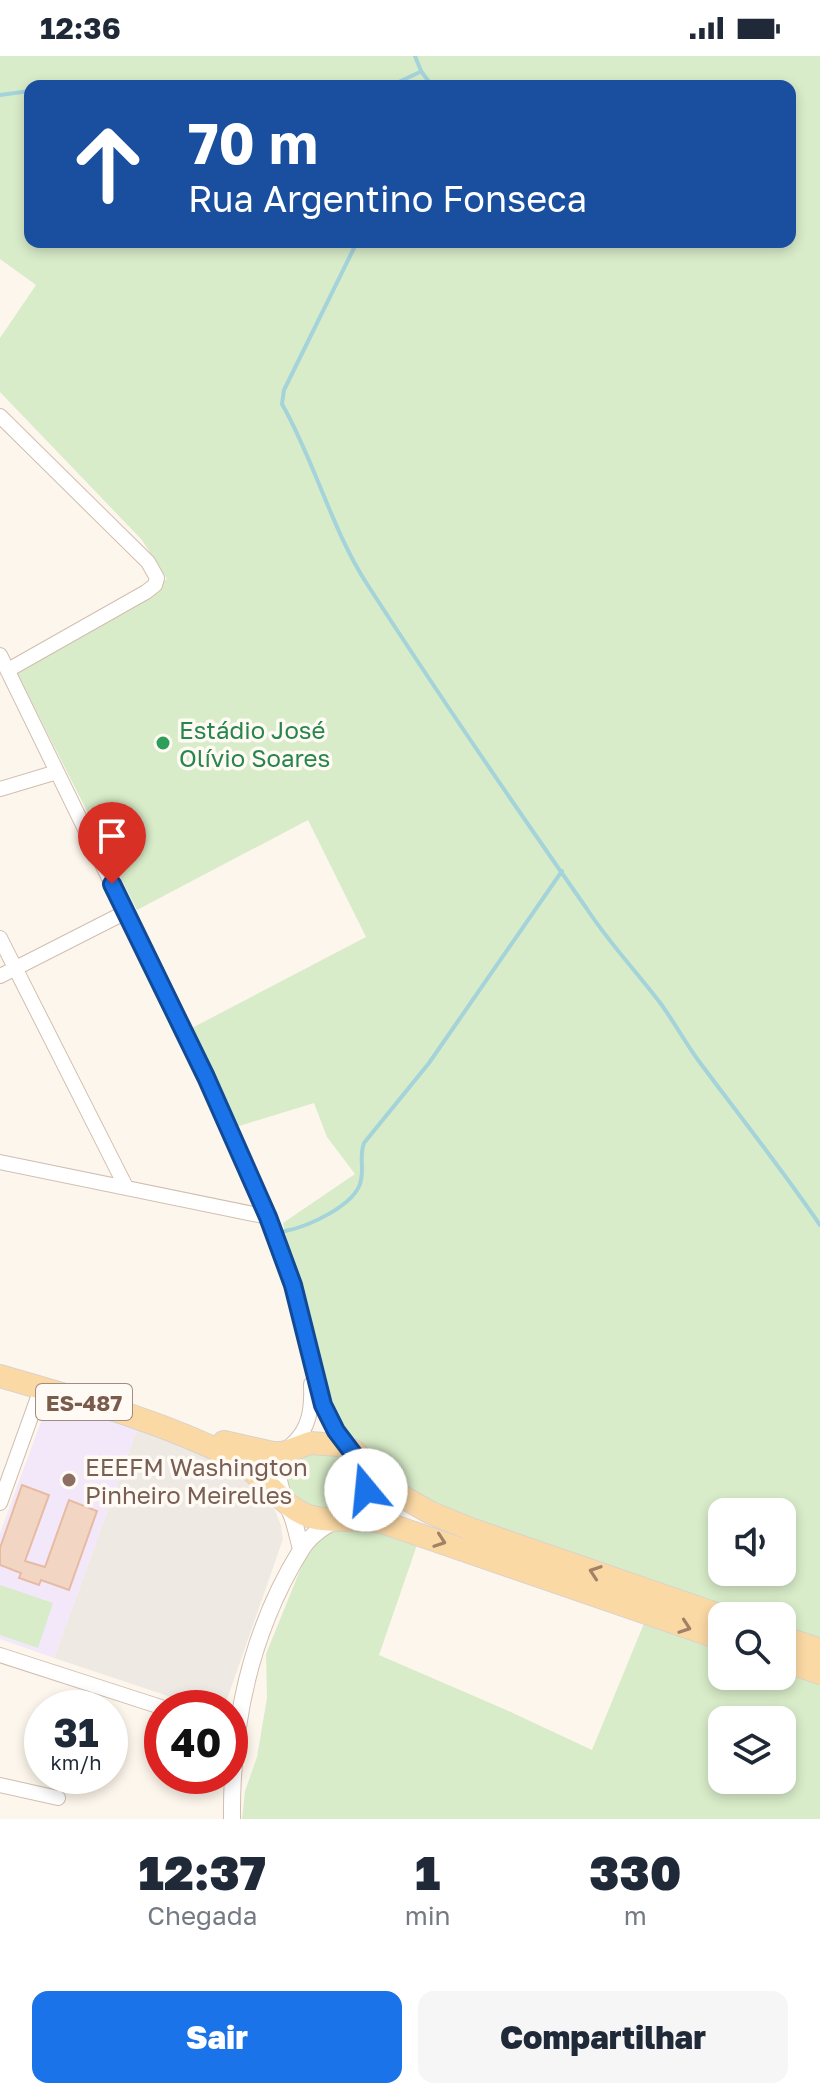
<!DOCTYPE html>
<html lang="pt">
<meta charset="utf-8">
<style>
:root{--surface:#fff;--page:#f6f6f7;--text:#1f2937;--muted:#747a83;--accent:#1a73e8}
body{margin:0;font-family:"Golos Text",sans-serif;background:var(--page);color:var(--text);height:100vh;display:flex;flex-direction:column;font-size:30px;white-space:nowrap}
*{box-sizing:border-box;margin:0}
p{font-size:26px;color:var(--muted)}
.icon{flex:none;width:44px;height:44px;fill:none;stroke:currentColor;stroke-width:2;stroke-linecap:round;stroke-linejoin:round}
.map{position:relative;height:1763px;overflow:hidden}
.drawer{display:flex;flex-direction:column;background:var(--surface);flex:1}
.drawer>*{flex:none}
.banner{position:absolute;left:24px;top:24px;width:772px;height:168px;border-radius:16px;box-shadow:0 4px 12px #0003;background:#1a4fa0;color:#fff;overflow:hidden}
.tools{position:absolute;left:708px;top:1442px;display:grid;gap:16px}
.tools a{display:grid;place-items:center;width:88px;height:88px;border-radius:16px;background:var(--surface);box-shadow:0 4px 12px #0003;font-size:40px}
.speed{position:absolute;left:24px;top:1634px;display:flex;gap:16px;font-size:40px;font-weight:700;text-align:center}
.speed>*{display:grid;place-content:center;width:104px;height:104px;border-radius:50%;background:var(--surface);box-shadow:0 4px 12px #0003;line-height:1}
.speed small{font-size:20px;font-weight:400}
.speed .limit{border:12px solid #d22;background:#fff;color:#111}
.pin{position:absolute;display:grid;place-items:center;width:68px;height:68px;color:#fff;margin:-82px -34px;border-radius:50% 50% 50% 0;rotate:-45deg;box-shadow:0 0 8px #0007}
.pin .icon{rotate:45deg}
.me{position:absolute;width:88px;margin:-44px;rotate:343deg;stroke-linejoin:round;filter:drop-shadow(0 0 6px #0008)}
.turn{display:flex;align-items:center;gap:28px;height:168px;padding:0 32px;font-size:36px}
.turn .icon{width:104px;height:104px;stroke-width:2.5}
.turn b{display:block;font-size:56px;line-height:68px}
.eta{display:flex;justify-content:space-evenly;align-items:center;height:136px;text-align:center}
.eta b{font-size:48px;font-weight:800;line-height:56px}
.button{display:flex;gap:16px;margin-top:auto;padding:16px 32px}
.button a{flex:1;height:92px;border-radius:16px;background:var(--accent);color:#fff;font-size:32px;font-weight:800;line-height:92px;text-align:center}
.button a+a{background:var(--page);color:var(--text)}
.status{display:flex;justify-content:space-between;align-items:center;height:56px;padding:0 40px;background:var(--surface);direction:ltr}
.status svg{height:22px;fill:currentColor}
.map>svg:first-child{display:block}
.industrial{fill:#efe9e4}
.education{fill:#f3e8fa}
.green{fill:#d8ecc9;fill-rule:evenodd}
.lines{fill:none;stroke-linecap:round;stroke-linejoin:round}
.stream{stroke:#a5d3da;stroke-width:4}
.building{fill:#f3d5c3;stroke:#e6bba3;stroke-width:2}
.minor-casing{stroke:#d1beb0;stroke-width:16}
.tertiary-casing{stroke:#d1beb0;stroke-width:18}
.primary-casing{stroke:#dad1cd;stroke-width:24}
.minor{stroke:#fff;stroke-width:14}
.tertiary{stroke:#fff;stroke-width:16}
.primary{stroke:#fbd9a5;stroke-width:22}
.oneway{stroke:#a18267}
.route-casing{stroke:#114b97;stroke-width:20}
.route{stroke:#1a73e8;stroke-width:14}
.leisure-dot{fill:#2e9e5b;stroke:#fffaf3;stroke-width:3}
.education-dot{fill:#8d6e63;stroke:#fffaf3;stroke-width:3}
.labels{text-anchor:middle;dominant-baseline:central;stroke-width:7;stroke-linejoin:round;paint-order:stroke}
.shield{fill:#fffaf3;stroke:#a28b7f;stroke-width:2}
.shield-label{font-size:22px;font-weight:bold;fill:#7a5c4d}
.leisure-label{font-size:24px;fill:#27864d;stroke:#fffaf3;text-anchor:start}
.education-label{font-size:24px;fill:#785e54;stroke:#fffaf3;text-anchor:start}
</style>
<div class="status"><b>12:36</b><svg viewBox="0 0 49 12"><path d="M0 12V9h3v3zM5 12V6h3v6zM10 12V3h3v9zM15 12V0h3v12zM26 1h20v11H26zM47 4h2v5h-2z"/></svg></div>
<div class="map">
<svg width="820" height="1763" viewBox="0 0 820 1763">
<rect width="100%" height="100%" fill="#fdf6ec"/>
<path class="industrial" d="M138 1371 248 1418 273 1450 281 1469 283 1483 224 1652H204L54 1602Z"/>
<path class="education" d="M49 1344 138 1371 54 1602 0 1583V1477Z"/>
<path class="green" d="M0 0H820V1583L782 1571V1560H751L466 1461 418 1441 361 1394 334 1355 318 1321 283 1167 355 1118 327 1081 314 1047 236 1071 190 973 366 881 308 764 137 854 14 611 167 523 142 484 0 336V282L36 229 0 203ZM30 30H790V186H30ZM722 1456H782V1516H722Z
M310 1394 345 1399 362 1420 363 1434C357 1439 351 1447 343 1449 302 1465 258 1411 310 1394Z
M335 1466 418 1486 379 1599 504 1653 592 1694 645 1565 722 1592V1620H782V1612L820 1626V1763H242L245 1735 257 1701 267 1642 266 1598 311 1487ZM722 1664H782V1724H722Z
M0 1529 53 1547 38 1592 0 1579Z"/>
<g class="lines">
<path class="stream" d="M415 0 421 15 432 30
M390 30 420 16
M0 39 30 35
M357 186 284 334 282 348C315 406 331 472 367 528 438 638 512 746 587 853 609 887 637 916 661 948 674 966 685 986 698 1004 739 1059 781 1112 820 1169
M285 1175C307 1171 357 1149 361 1124 364 1111 359 1100 364 1087L429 1007 562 815"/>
</g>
<path class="building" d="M22 1429 49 1439 25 1505 45 1511 69 1444 97 1455 69 1534 41 1524 39 1529 19 1522 21 1517 0 1509V1492Z"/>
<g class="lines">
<defs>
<path id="minor" d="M0 360 148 506 157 522 155 529 146 536 8 614
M0 599 206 1021 249 1116 293 1229 323 1349 336 1375 351 1392
M0 733 57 716
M0 882 126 1131
M0 920 126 856
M0 1106 268 1161
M291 1389C310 1373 312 1352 311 1328
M0 1447 41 1333
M0 1599 164 1652
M0 1729 58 1742"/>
<path id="tertiary" d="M283 1397C272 1421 283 1438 292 1460 296 1471 298 1482 301 1493
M232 1763C231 1669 251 1575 301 1494 321 1460 365 1464 368 1422L361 1407"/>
<path id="primary" d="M0 1320C78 1343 159 1364 232 1401 259 1414 284 1453 309 1460 332 1468 358 1460 382 1466L722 1583
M224 1386 273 1397H283L310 1387 338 1389 354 1395 396 1437 431 1457 473 1474 722 1560
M782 1581 820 1594
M782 1604 820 1617"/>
</defs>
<use href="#minor" class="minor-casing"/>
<use href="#tertiary" class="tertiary-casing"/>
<use href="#primary" class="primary-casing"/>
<use href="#minor" class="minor"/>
<use href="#tertiary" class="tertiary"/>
<use href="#primary" class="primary"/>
</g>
<defs><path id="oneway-chevron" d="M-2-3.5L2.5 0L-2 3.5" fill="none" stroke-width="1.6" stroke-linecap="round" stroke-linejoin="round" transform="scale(2)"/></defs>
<g class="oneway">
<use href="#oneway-chevron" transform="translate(440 1485) rotate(19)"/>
<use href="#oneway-chevron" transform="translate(595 1516) rotate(-161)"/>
<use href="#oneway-chevron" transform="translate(685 1571) rotate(19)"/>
</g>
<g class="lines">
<defs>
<path id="route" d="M112 828 206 1021 268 1161 293 1229 323 1349 336 1375 367 1416 366 1434"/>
</defs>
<use href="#route" class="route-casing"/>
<use href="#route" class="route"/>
</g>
<circle class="leisure-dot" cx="163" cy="687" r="8"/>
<circle class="education-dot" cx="69" cy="1424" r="8"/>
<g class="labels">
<rect class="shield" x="36" y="1328" width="96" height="36" rx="6"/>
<g class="shield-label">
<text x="84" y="1346">ES-487</text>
</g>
<g class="leisure-label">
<text x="179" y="673">Estádio José<tspan x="179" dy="28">Olívio Soares</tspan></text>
</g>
<g class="education-label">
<text x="85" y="1410">EEEFM Washington<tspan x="85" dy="28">Pinheiro Meirelles</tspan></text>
</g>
</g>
</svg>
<div class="tools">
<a><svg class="icon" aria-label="sound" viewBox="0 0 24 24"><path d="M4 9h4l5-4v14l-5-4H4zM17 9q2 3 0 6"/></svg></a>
<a><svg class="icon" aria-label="search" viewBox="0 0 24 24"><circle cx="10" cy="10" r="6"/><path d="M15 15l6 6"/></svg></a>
<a><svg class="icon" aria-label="layers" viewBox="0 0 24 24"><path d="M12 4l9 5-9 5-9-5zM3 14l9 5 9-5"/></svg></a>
</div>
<div class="speed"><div>31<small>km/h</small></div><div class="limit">40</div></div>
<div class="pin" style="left:112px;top:828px;background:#d93025"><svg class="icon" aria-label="arrive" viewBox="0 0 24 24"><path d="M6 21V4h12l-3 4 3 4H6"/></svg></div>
<svg class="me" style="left:366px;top:1434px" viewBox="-20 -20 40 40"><circle r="19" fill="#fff"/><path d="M0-13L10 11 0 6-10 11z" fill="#1a73e8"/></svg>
<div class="banner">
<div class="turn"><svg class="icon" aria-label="ahead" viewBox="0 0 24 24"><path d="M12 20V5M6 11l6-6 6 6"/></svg><div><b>70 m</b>Rua Argentino Fonseca</div></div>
</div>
</div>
<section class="drawer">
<div class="eta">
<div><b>12:37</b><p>Chegada</p></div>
<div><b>1</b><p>min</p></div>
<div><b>330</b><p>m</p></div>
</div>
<div class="button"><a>Sair</a><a>Compartilhar</a></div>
</section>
